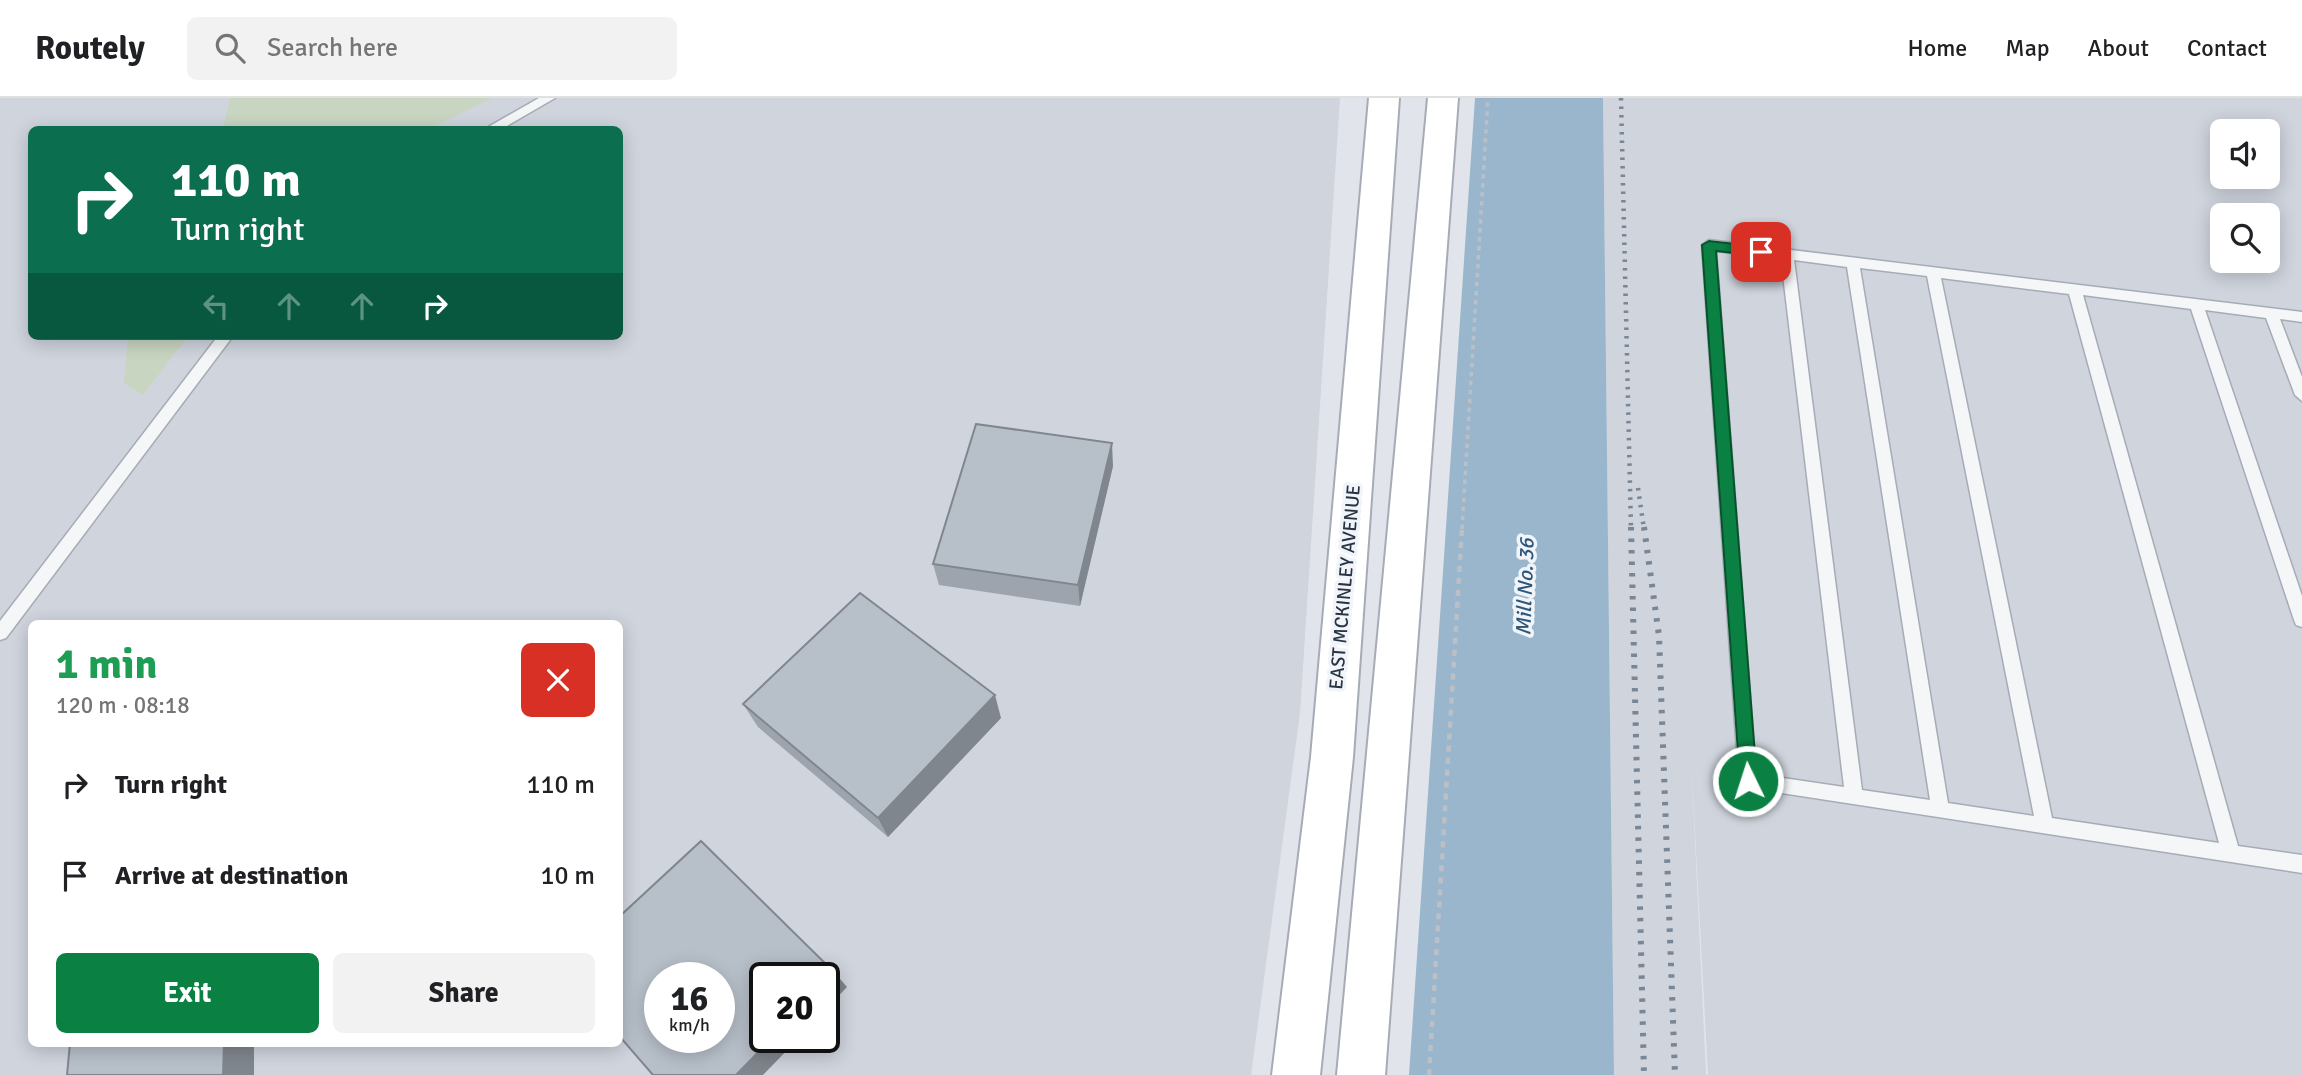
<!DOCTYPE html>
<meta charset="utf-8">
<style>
:root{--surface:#fff;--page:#f2f2f2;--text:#202124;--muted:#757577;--line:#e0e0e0;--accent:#0b8043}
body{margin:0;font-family:Signika,sans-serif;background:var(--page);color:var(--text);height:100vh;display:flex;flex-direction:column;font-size:26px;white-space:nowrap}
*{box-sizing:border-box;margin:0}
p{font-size:23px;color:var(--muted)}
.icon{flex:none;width:38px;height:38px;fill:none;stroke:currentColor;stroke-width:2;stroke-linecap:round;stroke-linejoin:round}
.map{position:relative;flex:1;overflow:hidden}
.sheet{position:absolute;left:28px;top:522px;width:595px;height:427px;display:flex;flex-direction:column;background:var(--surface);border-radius:10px;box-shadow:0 4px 18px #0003}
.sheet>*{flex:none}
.guide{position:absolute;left:28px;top:28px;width:595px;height:214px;border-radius:10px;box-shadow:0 4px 18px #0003;background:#0b6e4f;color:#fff;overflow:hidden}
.buttons{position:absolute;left:2210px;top:21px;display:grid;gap:14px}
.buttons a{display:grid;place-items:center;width:70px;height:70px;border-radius:10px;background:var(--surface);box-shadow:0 4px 18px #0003;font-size:35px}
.speed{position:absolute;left:644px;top:864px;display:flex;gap:14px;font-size:35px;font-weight:700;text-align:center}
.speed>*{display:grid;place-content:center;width:91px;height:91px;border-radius:50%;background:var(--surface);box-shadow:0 4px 18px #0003;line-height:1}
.speed small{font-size:18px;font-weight:400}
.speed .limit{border:4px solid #111;border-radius:10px;background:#fff;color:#111}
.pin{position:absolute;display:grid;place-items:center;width:60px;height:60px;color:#fff;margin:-30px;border-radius:14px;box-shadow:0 4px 10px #0006}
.me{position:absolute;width:77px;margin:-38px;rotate:356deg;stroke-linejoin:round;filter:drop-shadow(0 0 5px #0008)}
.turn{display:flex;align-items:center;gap:24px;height:147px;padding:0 28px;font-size:32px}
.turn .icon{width:91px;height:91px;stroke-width:2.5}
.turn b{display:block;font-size:49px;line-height:60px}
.lanes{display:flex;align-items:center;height:66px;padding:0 28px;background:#0003;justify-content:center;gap:35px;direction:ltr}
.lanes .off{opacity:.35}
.round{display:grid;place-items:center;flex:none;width:74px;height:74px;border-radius:10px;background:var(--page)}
.overview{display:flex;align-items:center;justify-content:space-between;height:119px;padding:0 28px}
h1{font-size:42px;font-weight:700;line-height:52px;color:#1e9e55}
.action{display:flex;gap:14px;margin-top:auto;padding:14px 28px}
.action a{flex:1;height:80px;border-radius:10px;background:var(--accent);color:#fff;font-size:28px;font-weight:700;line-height:80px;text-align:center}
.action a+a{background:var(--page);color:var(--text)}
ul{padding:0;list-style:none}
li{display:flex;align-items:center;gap:21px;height:91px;padding:0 28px}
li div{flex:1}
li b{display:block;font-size:26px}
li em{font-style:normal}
header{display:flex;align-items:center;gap:42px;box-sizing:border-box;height:98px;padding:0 35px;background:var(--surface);border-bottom:2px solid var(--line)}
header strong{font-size:33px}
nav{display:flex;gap:38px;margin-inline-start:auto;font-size:24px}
.search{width:490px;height:63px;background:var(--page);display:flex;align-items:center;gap:18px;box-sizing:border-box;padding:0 24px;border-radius:10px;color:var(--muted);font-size:26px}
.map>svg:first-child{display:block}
.built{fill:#cfd4dd;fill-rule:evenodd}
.green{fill:#c8d5c1}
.water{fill:#99b6cd}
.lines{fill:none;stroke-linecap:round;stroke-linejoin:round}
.lane-casing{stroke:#a6acb6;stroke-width:3}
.secondary-casing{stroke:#a6acb6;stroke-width:4}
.path-far1{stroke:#bbc0c6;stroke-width:3.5;stroke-dasharray:4.5 4.5;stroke-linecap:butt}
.path{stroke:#bbc0c6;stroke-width:4.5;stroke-dasharray:6 6;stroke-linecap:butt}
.lane{fill:#f4f6f8;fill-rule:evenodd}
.secondary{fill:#fff;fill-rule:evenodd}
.rail-far1{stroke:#798695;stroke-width:4.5;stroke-dasharray:2.5 6;stroke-linecap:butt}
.rail{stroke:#798695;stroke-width:6;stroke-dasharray:3.5 8;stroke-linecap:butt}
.wall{fill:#9da4ad}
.shaded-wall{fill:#80868d}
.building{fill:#b7bfc9;stroke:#80868d;stroke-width:2;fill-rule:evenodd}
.route{fill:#0b8043;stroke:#07532c;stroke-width:2}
.labels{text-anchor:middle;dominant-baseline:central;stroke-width:7;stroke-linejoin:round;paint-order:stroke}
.street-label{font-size:19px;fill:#283444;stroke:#f1f4f8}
.water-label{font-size:21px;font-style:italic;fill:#2e567b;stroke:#f1f4f8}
</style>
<header>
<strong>Routely</strong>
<div class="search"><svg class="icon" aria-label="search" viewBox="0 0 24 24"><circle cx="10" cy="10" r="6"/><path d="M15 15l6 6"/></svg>Search here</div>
<nav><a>Home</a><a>Map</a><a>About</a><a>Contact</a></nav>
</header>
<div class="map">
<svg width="2302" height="977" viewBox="0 0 2302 977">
<rect width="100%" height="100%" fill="#e1e5eb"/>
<path class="built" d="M0 0H1340L1300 615 1251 977H0ZM32 32H620V238H32ZM32 525H620V945H32ZM660 880H719V940H660ZM765 880H824V940H765Z
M1603 0H2302V977H1708L1691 658 1706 977H1614ZM2222 33H2268V79H2222ZM2222 117H2268V163H2222Z"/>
<path class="green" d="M230 0H492L429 31H223Z
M128 238H188L143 297 124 285Z"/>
<path class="water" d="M1475 0H1603L1614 977H1409Z"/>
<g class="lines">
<defs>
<path id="lane" d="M539 0H555L500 32H483Z
M1709 142 2302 214V224L2280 221 2302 279V303L2295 297 2266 220 2205 212 2302 498V529L2296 527 2294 522 2191 211 2083 197 2238 748 2302 757V775L1742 689 1739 683 1702 147ZM1716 153 1781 160 1844 689 1756 676ZM1794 162 1847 169 1930 702 1862 692ZM1860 170 1927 178 2034 718 1948 705ZM1941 180 2069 196 2219 745 2052 720Z
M218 238H233L6 540 0 542V523Z"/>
<path id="secondary" d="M1369 0H1399L1353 659 1320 977H1272L1311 659Z
M1428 0H1458L1385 977H1337Z"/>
</defs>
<use href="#lane" class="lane-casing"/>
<use href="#secondary" class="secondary-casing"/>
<path class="path-far1" d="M1462 431 1488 0"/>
<path class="path" d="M1429 977 1462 429"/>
<use href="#lane" class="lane"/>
<use href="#secondary" class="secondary"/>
<path class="rail-far1" d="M1621 0 1631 431
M1638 390 1644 431"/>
<path class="rail" d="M1631 429 1644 977
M1644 429 1659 538 1675 977"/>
</g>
<path class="wall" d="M1113 368 1080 508 939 487 933 466Z
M743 606 1001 620 888 739 758 629Z"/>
<path class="shaded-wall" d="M1112 345 1113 368 1080 508 1078 487Z
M995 597 1001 620 888 739 878 720Z
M835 875 847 889 824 913V886Z
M772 940H799L763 977H736Z
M224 945H254V977H223Z"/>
<path class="building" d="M976 326 1112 345 1078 487 933 466Z
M860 495 995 597 878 720 743 606Z
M701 743 835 875 824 886V880H765V940H772L736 977H653L620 939V818ZM660 880H719V940H660Z
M70 945H224L223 977H67Z"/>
<path class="route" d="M1709 143 1761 149 1768 154 1761 158 1716 153 1757 683 1754 689 1748 691 1742 689 1740 683 1702 147Z"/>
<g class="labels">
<g class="street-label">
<text transform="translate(1345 489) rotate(-85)">EAST MCKINLEY AVENUE</text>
</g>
<g class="water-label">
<text transform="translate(1525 489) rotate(-88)">Mill No. 36</text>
</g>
</g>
</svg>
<div class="buttons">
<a><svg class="icon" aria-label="sound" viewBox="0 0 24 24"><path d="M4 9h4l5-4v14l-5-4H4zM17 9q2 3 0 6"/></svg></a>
<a><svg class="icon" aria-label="search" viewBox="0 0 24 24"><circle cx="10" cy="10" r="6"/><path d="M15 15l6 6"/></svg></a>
</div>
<div class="speed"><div>16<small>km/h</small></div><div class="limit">20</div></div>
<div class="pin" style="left:1761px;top:154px;background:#d93025"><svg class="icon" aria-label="arrive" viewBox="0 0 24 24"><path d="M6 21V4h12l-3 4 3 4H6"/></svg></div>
<svg class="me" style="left:1748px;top:683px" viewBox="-20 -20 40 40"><circle r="17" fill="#0b8043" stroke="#fff" stroke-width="3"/><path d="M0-11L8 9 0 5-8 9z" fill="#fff"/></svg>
<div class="guide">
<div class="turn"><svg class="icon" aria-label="right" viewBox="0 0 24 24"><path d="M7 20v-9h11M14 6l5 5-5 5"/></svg><div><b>110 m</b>Turn right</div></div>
<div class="lanes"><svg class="icon off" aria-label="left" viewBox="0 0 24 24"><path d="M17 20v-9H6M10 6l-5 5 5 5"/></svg><svg class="icon off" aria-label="ahead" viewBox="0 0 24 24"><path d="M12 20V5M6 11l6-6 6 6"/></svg><svg class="icon off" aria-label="ahead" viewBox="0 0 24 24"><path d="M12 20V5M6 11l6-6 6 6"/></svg><svg class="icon" aria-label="right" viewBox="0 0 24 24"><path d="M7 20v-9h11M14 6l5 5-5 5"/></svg></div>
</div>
<section class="sheet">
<div class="overview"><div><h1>1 min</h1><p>120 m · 08:18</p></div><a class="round" style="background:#d93025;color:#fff"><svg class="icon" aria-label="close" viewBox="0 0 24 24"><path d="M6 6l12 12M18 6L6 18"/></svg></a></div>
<ul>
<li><svg class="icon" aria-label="right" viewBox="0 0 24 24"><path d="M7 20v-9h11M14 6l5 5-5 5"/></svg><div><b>Turn right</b></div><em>110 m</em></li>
<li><svg class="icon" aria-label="arrive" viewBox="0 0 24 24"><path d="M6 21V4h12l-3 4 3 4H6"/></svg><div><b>Arrive at destination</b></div><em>10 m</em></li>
</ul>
<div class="action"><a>Exit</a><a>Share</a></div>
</section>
</div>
